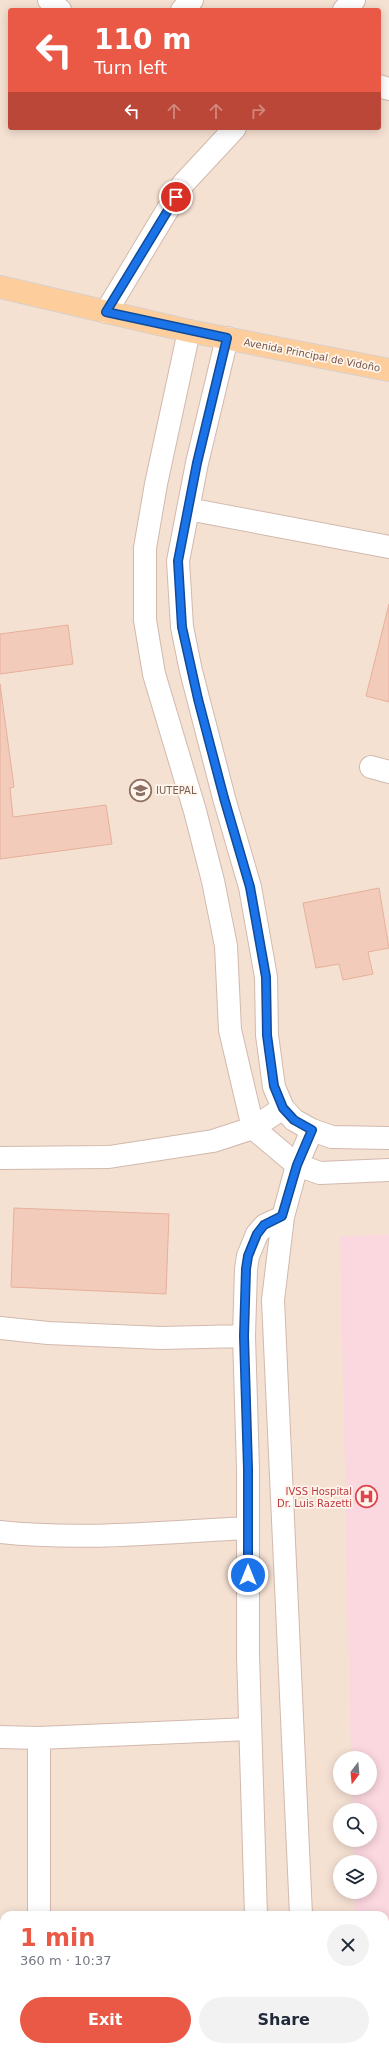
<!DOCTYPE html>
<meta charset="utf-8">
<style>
:root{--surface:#fff;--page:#f2f2f3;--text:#1f2937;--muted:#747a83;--accent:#ea5946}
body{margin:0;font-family:"DejaVu Sans",sans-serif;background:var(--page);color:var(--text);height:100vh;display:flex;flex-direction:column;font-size:15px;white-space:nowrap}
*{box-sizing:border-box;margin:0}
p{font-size:13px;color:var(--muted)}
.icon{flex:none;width:22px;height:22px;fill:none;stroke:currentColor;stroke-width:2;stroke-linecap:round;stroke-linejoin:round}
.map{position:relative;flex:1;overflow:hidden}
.details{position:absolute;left:0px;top:1911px;width:389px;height:140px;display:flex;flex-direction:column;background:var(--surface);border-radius:12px 12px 0 0;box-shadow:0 2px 10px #0003}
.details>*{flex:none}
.top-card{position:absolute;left:8px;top:8px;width:373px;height:122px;border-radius:4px;box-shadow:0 2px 10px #0003;background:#ea5946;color:#fff;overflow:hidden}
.needle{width:26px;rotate:196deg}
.controls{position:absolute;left:333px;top:1751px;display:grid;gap:8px}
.controls a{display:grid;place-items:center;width:44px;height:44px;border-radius:50%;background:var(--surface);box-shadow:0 2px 10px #0003;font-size:20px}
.pin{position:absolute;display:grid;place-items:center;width:34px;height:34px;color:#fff;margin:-17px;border:2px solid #fff;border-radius:50%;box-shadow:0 1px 4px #0007}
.me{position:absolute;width:44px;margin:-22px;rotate:0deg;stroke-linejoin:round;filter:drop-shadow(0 0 3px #0008)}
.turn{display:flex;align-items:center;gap:14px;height:84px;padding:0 20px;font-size:18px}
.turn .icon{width:52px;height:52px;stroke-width:2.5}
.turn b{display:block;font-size:28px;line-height:34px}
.lanes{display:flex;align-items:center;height:38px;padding:0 20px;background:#0003;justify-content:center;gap:20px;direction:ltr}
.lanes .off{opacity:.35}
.round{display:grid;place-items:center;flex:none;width:42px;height:42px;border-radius:21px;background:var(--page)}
.head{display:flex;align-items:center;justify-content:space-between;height:68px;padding:0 20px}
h1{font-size:24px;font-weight:700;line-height:30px;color:var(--accent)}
.primary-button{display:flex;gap:8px;margin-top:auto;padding:8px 20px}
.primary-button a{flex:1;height:46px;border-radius:24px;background:var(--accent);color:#fff;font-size:16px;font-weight:700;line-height:46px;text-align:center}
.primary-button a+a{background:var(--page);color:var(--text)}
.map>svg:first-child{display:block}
.residential{fill:#f5e1d2;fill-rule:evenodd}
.medical{fill:#fbd7df}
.building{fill:#f3cbbb;stroke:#e6b09b}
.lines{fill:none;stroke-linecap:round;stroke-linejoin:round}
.minor-casing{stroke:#d1b9ad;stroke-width:24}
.major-casing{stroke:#d9cfcc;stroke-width:24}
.minor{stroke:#fff;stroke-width:22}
.major{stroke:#fdce9b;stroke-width:22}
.route-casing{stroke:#114b97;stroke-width:10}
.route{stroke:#1a73e8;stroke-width:7}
.labels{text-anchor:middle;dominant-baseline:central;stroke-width:3.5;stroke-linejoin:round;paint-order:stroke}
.street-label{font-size:10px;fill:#765449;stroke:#fff5eb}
.education-label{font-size:10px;fill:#785e54;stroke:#fff5eb;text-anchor:start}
.health-label{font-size:10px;fill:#be3a42;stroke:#fff5eb;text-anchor:end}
</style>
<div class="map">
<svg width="389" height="2051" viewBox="0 0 389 2051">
<rect width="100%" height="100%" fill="#fdf1e4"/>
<path class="residential" d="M0 0H389V2051H0ZM10 10H379V128H10ZM340 1758H370V1788H340ZM340 1810H370V1840H340ZM340 1862H370V1892H340ZM4 1915H385V2047H4Z"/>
<path class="medical" d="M389 1235V2051H358V2047H385V1915H355L354 1892H370V1862H354L353 1840H370V1810H353L352 1788H370V1758H351L340 1236Z"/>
<path class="building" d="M389 604V702L366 696Z
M68 625 73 664 0 674V634Z
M0 684 14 787 10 788 13 817 106 805 112 844 0 859Z
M379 888 389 948 368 952 373 974 343 980 339 964 316 968 303 903Z
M14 1208 169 1214 166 1294 11 1287Z"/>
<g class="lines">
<defs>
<path id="minor" d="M49 0 60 10
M182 10 192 0
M344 10 354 0
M379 86 389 89
M106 312 183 184 235 128
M189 331 156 484 145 548V620L154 674 195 811 213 881 226 946 230 1030 253 1128 297 1165 320 1173 389 1170
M227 338 197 463 178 561 182 627 191 671 224 798 250 887 266 977 267 1035 274 1087 283 1108 294 1120 312 1130 332 1137 389 1138
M188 509 389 547
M371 767 389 772
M0 1158 109 1157 213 1141 253 1128 283 1108
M0 1328 48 1333 161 1338 244 1336
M0 1532C82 1541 166 1532 248 1528
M0 1737 39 1738 250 1729
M39 1738V1915
M256 1915 248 1654V1469L244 1336 246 1269 248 1256 257 1234 265 1225 283 1217
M301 1915 273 1300 283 1217 297 1165 312 1130
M39 2047V2051
M259 2047V2051
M307 2047V2051"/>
<path id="major" d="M0 287 189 331 389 370"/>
</defs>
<use href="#minor" class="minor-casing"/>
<use href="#major" class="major-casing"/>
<use href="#minor" class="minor"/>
<use href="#major" class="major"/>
</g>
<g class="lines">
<defs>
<path id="route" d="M176 197 106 312 227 338 197 463 178 561 182 627 198 699 224 798 250 887 266 977 267 1035 274 1086 283 1108 294 1120 312 1130 297 1165 282 1216 264 1225 257 1234 248 1256 246 1269 244 1336 248 1469V1575"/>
</defs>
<use href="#route" class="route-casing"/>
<use href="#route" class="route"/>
</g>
<defs>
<symbol id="university-ring" viewBox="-11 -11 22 22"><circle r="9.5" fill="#fff5eb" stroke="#8d6e63" stroke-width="1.5"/><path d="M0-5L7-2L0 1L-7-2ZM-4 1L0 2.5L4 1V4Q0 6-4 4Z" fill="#8d6e63"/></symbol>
<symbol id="hospital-ring" viewBox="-11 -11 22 22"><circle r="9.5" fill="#fff5eb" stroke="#e0444e" stroke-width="1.5"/><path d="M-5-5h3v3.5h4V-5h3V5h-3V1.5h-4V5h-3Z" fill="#e0444e"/></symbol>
</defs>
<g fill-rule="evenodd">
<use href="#university-ring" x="128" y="778" width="25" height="25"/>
<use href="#hospital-ring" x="354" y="1484" width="25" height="25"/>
</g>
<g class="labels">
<g class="street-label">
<text transform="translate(312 355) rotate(11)">Avenida Principal de Vidoño</text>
</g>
<g class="education-label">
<text x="156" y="790">IUTEPAL</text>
</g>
<g class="health-label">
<text x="352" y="1491">IVSS Hospital<tspan x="352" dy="12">Dr. Luis Razetti</tspan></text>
</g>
</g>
</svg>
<div class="controls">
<a><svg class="needle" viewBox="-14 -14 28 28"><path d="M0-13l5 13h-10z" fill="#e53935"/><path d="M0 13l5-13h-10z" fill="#747a83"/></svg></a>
<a><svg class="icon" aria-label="search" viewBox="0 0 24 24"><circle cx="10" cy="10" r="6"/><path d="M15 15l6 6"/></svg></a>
<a><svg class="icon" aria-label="layers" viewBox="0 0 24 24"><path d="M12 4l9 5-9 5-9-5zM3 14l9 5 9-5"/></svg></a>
</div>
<div class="pin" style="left:176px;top:197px;background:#d93025"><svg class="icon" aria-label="arrive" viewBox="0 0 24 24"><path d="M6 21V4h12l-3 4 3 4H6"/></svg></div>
<svg class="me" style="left:248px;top:1575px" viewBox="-20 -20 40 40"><circle r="17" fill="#1a73e8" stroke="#fff" stroke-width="3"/><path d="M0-11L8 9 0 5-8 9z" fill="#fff"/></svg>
<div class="top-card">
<div class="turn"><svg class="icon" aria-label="left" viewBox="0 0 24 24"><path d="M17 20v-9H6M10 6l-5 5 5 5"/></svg><div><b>110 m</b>Turn left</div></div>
<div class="lanes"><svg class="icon" aria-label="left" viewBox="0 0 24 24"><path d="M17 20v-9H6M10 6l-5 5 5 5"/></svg><svg class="icon off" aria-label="ahead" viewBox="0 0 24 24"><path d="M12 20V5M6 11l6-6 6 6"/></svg><svg class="icon off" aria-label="ahead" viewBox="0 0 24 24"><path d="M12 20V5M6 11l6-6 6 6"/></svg><svg class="icon off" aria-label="right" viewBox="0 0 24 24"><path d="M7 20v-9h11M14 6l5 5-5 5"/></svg></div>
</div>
<section class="details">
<div class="head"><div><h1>1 min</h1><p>360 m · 10:37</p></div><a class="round"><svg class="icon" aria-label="close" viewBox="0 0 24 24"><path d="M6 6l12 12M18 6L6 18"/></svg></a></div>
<div class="primary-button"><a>Exit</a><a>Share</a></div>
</section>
</div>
